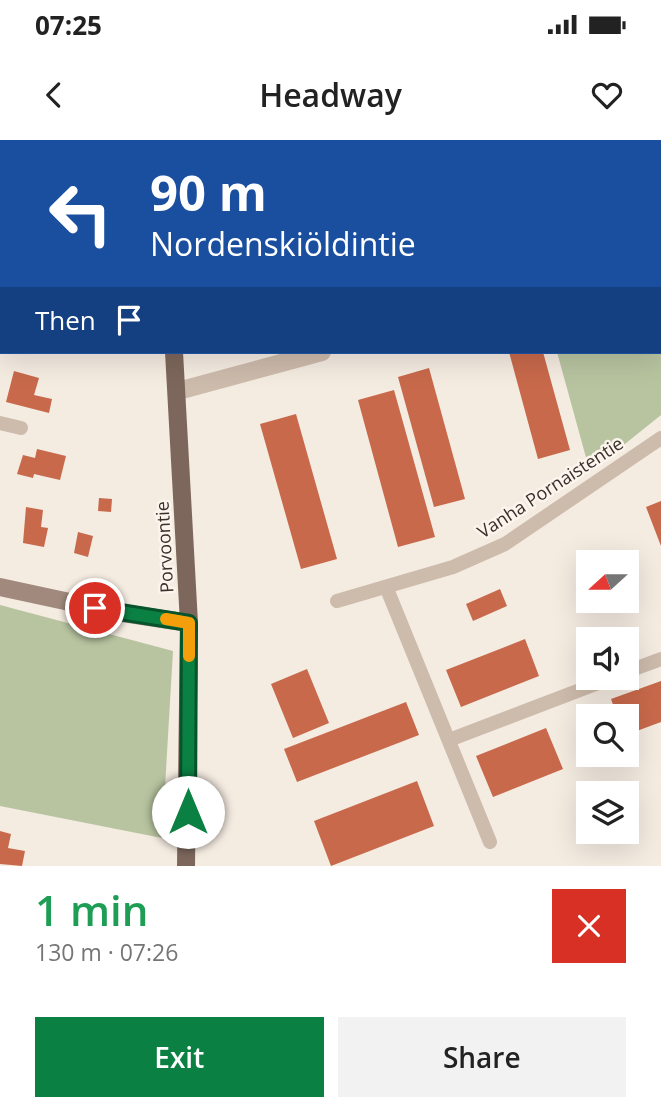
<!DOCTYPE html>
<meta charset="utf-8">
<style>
:root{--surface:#fff;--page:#f2f2f2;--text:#222;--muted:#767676;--accent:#0b8043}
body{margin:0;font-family:"Open Sans",sans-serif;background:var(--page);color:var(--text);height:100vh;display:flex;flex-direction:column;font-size:26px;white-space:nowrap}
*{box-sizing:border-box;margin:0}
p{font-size:23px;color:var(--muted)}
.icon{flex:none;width:38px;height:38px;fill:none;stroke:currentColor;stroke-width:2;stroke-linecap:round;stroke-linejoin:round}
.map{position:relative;height:726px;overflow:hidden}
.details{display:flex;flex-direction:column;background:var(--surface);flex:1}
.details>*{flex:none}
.guide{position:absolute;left:0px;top:0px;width:662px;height:214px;box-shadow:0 7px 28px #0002;background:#1a4fa0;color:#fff;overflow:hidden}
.needle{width:46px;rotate:249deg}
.controls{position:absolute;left:576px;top:410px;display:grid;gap:14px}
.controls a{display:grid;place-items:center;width:63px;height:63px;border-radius:0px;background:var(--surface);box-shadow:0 7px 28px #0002;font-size:35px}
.pin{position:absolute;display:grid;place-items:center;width:60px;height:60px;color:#fff;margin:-30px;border:4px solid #fff;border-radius:50%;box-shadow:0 2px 7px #0007}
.me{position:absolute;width:77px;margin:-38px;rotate:0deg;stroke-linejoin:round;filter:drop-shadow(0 0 5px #0008)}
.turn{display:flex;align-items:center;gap:24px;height:147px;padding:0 35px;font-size:32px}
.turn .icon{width:91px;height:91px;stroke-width:2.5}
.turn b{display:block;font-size:49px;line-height:60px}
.then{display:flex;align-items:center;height:66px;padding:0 35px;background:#0003;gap:14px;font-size:26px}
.round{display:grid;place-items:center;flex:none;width:74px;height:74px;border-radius:0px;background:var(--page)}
.overview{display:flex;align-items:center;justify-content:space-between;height:119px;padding:0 35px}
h1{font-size:42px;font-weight:600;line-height:52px;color:#1e9e55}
.cta{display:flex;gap:14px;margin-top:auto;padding:14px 35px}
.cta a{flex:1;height:80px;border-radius:0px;background:var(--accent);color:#fff;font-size:28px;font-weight:600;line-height:80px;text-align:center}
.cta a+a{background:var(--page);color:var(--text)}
.status{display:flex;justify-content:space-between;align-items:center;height:49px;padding:0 35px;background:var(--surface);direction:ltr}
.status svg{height:19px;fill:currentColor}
header{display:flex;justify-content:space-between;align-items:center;height:91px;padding:0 35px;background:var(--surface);font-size:32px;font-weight:600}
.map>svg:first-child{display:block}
.green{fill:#b8c4a0}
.building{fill:#c8694b}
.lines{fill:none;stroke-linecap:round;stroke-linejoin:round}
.service{stroke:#cdbbac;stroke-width:7}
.minor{stroke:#cdbbac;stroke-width:14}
.tertiary{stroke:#cdbbac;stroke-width:18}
.secondary{stroke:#a18a7d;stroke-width:18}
.primary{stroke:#7d675c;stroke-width:18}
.route-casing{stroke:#07532c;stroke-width:18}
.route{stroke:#0b8043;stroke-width:12}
.slow{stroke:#f59e0b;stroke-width:12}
.labels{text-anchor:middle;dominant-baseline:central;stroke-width:5;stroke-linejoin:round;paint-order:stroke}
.street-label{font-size:18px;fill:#3b302b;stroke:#fbf5ee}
</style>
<div class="status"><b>07:25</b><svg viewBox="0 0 49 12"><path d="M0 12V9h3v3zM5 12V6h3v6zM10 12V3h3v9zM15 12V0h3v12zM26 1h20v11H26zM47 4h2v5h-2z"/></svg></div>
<header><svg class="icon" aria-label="back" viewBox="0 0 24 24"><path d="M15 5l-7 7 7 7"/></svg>Headway<svg class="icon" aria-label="heart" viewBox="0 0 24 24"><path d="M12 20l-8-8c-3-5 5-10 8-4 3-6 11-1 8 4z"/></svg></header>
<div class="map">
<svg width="661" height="726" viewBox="0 0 661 726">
<rect width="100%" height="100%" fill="#f4ebe1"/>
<path class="green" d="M661 134V275L590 332 557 212H660Z
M0 465 173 511 162 698 0 666Z"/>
<path class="building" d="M509 212H543L570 310 538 319Z
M429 228 465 359 434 367 398 237Z
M14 231 39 238 34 255 52 259 49 273 6 262Z
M394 250 435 397 398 407 358 260Z
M296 274 337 419 301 429 260 284Z
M37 309 66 316 60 340 34 334 33 338 17 334 23 315 35 318Z
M99 358 112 359 111 372 98 371Z
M661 361V406L646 367Z
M26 367 43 370 41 387 48 388 44 407 23 403Z
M78 392 93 396 88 417 74 413Z
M500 449 507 466 473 481 466 464Z
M525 499 539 536 461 567 446 530Z
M307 529 329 583 293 598 271 544Z
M661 541V582L626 595V576H617L611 559Z
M406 562 419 595 297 642 284 609Z
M546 588 563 629 493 657 476 616Z
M417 641 434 686 331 726 314 681Z
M0 691 11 694 8 708 25 711 22 726 0 724Z"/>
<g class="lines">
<path class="service" d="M379 0V2"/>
<path class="minor" d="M0 283 21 288
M387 449 490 702
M337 461 453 427 505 404 661 298
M626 532 661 519
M449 600 614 537"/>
<path class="tertiary" d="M660 119H661
M178 251 322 212"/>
<path class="secondary" d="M0 447 116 472 189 483"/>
<path class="primary" d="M156 0V2
M174 212 189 483 186 726"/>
</g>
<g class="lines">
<defs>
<path id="route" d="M95 468 189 483 188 672"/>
</defs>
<use href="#route" class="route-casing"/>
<use href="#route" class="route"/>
<path class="slow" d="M166 479 189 483V516"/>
</g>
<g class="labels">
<g class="street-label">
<text transform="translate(550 347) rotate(-33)">Vanha Pornaistentie</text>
<text transform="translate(164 407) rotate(-93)">Porvoontie</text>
</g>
</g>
</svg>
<div class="controls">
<a><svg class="needle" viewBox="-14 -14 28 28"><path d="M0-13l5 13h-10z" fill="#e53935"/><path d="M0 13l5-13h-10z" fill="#767676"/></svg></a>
<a><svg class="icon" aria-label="sound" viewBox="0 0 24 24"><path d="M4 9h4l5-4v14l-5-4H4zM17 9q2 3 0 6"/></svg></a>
<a><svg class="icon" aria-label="search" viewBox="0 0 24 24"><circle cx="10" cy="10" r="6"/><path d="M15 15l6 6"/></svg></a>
<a><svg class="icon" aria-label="layers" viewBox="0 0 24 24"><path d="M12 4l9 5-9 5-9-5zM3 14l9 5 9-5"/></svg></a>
</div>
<div class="pin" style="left:95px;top:468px;background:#d93025"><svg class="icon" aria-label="arrive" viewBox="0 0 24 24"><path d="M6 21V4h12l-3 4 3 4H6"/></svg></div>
<svg class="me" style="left:188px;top:672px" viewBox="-20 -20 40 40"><circle r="19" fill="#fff"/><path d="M0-13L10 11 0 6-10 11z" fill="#0b8043"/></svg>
<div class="guide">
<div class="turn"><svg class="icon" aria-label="left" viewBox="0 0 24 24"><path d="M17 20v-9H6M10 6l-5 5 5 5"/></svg><div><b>90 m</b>Nordenskiöldintie</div></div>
<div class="then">Then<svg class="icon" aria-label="arrive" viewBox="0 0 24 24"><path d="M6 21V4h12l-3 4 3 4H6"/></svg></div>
</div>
</div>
<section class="details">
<div class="overview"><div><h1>1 min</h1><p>130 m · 07:26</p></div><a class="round" style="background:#d93025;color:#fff"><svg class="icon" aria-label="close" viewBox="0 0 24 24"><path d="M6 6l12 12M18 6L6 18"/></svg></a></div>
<div class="cta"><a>Exit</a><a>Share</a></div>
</section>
